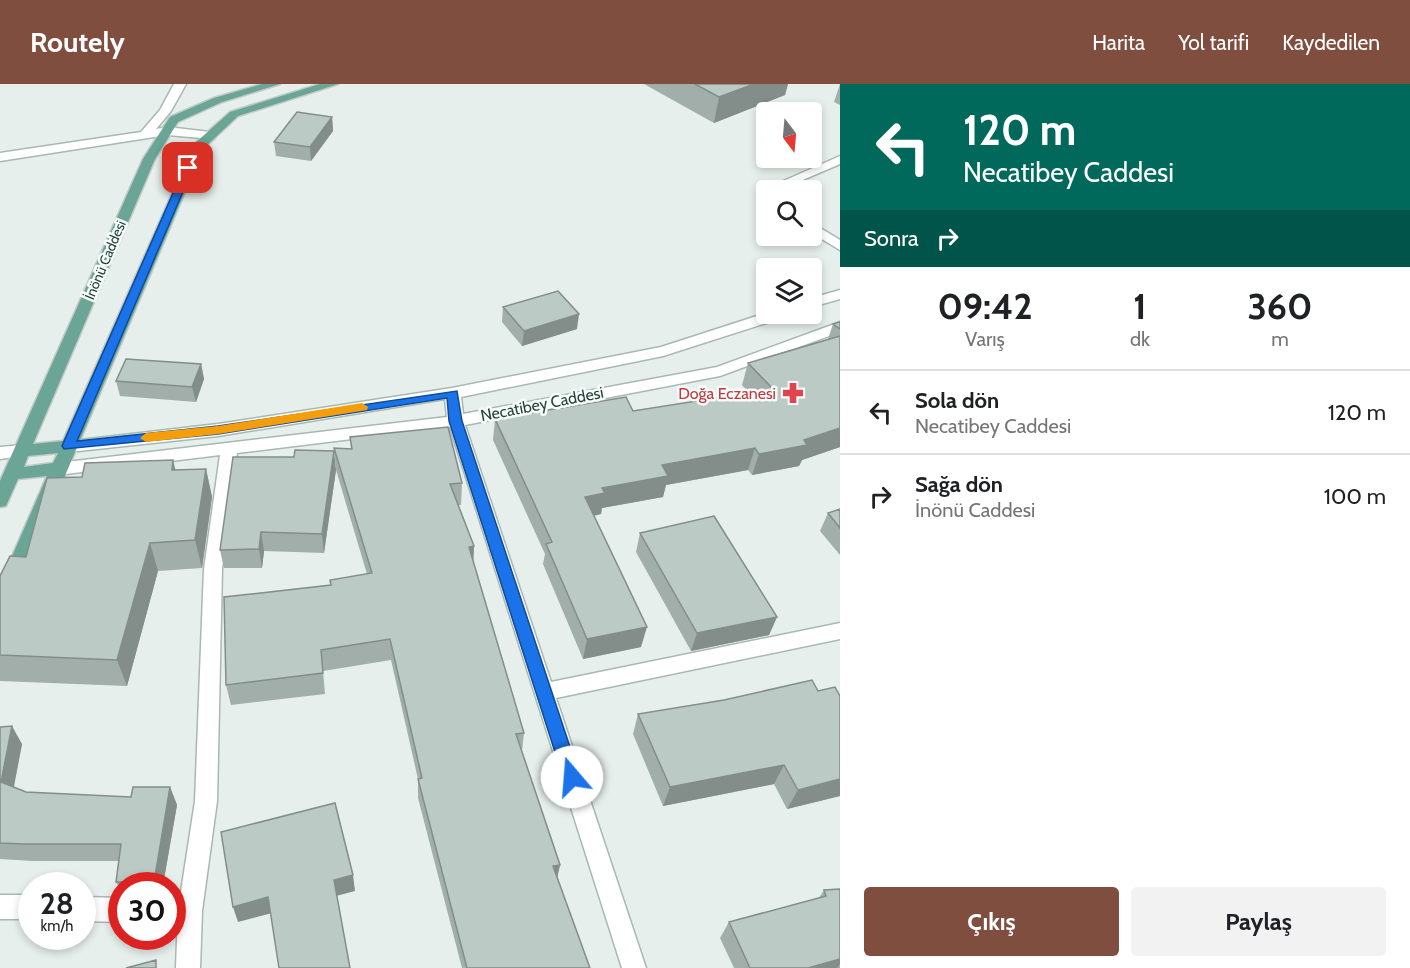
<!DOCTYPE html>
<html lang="tr">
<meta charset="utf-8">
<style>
:root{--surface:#fff;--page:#f2f2f2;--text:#202124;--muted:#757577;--line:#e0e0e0;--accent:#7f4e3f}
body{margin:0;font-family:Cabin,sans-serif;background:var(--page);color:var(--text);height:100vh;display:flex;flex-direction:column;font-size:22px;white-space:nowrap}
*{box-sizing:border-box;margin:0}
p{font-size:20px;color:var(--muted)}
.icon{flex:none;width:33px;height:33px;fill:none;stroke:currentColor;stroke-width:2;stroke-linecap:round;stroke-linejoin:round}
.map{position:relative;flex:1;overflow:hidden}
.drawer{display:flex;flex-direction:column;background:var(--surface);width:570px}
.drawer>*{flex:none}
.top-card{background:#00695c;color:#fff;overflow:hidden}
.needle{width:39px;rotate:164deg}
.buttons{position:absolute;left:756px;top:18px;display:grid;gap:12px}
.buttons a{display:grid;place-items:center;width:66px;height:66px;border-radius:6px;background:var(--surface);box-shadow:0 3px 9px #0003;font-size:30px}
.speed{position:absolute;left:18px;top:788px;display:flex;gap:12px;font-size:30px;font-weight:700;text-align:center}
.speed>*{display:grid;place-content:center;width:78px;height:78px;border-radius:50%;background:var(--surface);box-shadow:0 3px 9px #0003;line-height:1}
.speed small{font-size:15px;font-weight:400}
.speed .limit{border:9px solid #d22;background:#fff;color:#111}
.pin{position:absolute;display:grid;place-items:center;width:51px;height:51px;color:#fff;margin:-26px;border-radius:12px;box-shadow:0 3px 9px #0006}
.me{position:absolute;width:66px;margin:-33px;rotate:342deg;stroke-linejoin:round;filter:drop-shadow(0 0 4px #0008)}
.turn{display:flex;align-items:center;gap:21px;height:126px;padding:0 24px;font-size:27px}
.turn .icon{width:78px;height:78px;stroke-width:2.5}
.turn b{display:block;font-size:42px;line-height:51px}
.then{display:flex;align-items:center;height:57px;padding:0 24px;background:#0003;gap:12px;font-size:22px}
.eta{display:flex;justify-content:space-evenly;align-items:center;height:102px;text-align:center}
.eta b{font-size:36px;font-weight:700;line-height:42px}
.button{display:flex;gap:12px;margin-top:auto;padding:12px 24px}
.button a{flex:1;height:69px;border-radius:6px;background:var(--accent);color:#fff;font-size:24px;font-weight:700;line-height:69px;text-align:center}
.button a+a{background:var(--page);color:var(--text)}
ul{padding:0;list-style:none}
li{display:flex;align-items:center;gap:18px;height:84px;padding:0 24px;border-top:2px solid var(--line)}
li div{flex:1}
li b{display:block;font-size:22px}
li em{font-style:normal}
header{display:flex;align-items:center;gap:36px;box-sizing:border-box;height:84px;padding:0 30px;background:var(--accent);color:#fff}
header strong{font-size:28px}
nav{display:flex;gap:33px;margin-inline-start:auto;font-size:21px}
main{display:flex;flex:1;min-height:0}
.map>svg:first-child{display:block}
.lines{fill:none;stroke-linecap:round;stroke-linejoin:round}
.minor-casing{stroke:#a8b8b2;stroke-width:3}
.major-casing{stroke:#c2cac8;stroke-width:3}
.minor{fill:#fff;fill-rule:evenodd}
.major{fill:#6aa596;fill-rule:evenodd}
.wall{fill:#a1aea9}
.shaded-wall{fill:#838d89}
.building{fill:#bbcac4;stroke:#838d89;stroke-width:1.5}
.route{fill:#1a73e8;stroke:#114b97;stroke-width:1.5}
.slow{fill:#f59e0b}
.labels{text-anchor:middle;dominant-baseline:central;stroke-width:5;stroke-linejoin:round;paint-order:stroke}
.far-street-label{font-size:14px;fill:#24423a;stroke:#f7fbf9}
.health-label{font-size:16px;fill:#be3a42;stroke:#f7fbf9;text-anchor:end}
.street-label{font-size:16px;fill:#24423a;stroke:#f7fbf9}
</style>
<header>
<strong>Routely</strong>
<nav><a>Harita</a><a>Yol tarifi</a><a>Kaydedilen</a></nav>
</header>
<main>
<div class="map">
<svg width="840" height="884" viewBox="0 0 840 884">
<rect width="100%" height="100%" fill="#e6efeb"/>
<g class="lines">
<defs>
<path id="minor" d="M174 0H186L171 27 156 45 167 43 210 48 214 49V55L167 51 0 77V69L141 48 160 26Z
M840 72V80L779 106H766V109L763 106Z
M812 139 840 156V166L812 149Z
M840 206V215L812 223V214Z
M766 229 787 230 785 233 663 272 461 313 463 330 717 283 840 238V248L720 292 465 341 551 598 840 539V555L556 614 646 884H622L450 343 237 369 222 485 217 717 202 827 200 884H176L178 827 195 717 204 485 220 371 58 391 49 385 58 379 447 333 445 315 218 352 69 368 61 362 63 358 218 340 452 304 661 263Z
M23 361 31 367 29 371 0 375V363Z
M0 811H32V835H0Z
M82 813 122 814V838L82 837Z"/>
<path id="major" d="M262 0H280L222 18 178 38 155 75 33 360 63 357 194 60 230 28 320 0H338L238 32 203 65 10 522 7 527 0 530V500L47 392 18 395 6 422 0 423V397L143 75 170 33 214 14ZM58 369 53 379 24 383 28 372Z"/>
</defs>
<use href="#minor" class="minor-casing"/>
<use href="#major" class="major-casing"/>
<use href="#minor" class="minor"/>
<use href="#major" class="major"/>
</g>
<path class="wall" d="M644 0H788L785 11 714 39Z
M840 0V21L834 18Z
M332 33 333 47 311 77 276 72 274 58Z
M503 223 577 245 522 262 502 238Z
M840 238V363L802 376 799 382 752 391 748 386 666 401 663 413 602 424 601 430 594 432 641 563 583 575 543 480 545 470 493 356 495 335 633 327 749 309 742 301 748 279 828 255 833 240Z
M201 280 204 295 196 318 120 312 116 297Z
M350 353 462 399 461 421H458L474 462 473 478 524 649 522 667 560 781 557 793 590 884H462L418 714V695L391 576 323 587 325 610 231 621 226 601 330 501 367 490 336 386 334 364 351 365Z
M206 385 212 413 202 484 158 487 127 602 0 597V492L26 473 176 386Z
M336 386 324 469 264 467 262 484H224L220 466Z
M840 425V471L820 447 828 429Z
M640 449 777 533 769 551 691 567 636 468Z
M818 607 840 612V712L787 725 774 700 663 722 633 650 638 630Z
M0 643 22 660 14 703 26 708 131 713 170 703 177 721 163 801H122V809L116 798 119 777H33L0 775Z
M840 805V884H734L720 854 729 838 819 814 824 806Z"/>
<path class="shaded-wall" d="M754 0H788L785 11 714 39 719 13Z
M332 33 333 47 311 77 310 63Z
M579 230 577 245 522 262 524 247Z
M201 280 204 295 196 318 192 303Z
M840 344V363L802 376 799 382 752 391 759 370Z
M755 364 748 386 666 401 663 413 602 424 601 430 581 434 585 413 602 404 662 381Z
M334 367 336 386 324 469 322 450Z
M173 376 180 404 172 386Z
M206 385 212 413 202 484 195 456Z
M261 448 264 467 262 484 259 465Z
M150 459 158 487 127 602 117 576Z
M474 462 473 484 469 463Z
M777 533 769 551 691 567 697 549Z
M647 543 641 563 583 575 587 555Z
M12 642 22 660 11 716 1 698Z
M784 681 774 700 663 722 670 703Z
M840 695V712L787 725 798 706Z
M170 703 177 721 163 801H155L154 798Z
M560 781 556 799 553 782Z
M353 791 355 807 336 812 334 796Z
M268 813 272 829 238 838 233 823Z
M840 875V880L837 884H808Z"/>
<path class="building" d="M695 0H754L719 13Z
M297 28 332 33 310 63 274 58Z
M558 207 579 230 524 247 503 223Z
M840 238V245L833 240Z
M840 252V344L804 356 807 361 759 370 755 364 662 381 668 392 602 404 605 409 585 413 647 543 587 555 546 460 552 458 495 335 626 313 633 327 773 305 748 279Z
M126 275 201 280 192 303 116 297Z
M448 343 462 399 450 400 474 462 469 463 524 649 516 650 560 781 553 782 590 884H467L418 695 422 694 390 555 321 566 323 589 226 601 224 513 331 501 330 496 372 489 334 364 352 365 350 353Z
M295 366 334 367 322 450 261 448 259 465 220 466 233 373H294Z
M173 376 172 386 206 385 195 456 150 459 117 576 0 571V492L10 472 26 473 47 394 82 393 85 379Z
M840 425V444L828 429Z
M714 432 777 533 697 549 640 449Z
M812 596 818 607 835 603 840 612V695L798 706 784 681 670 703 638 630 724 616Z
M12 642 1 698 26 708 131 713 133 703H170L154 798H116L121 760H23L0 759V643Z
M335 719 353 791 334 796 350 884H279L268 813 233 823 221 748Z
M840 805V875L808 884H750L729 838 826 812 824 806Z
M156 876V884H126Z"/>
<path class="route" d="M188 81 193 84 77 357 218 342 457 307 462 337 580 693 577 698 572 700 566 698 563 693 449 337 447 314 218 350 64 365 62 362 184 84Z"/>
<path class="slow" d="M362 319 368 323 367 326 218 350 146 358 140 354 146 349 218 342Z"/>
<defs>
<symbol id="pharmacy-bare" viewBox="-9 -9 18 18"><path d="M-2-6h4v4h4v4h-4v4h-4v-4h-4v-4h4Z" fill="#e0444e" stroke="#f7fbf9" stroke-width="2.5" paint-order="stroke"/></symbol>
</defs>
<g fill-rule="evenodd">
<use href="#pharmacy-bare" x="778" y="294" width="30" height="30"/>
</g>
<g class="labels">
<g class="far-street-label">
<text transform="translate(105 176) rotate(-67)">İnönü Caddesi</text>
</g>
<g class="health-label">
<text x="776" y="309">Doğa Eczanesi</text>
</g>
<g class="street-label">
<text transform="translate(542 320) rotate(-11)">Necatibey Caddesi</text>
</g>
</g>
</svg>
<div class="buttons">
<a><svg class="needle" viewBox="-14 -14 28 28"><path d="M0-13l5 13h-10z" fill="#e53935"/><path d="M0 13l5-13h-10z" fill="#757577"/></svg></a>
<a><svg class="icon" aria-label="search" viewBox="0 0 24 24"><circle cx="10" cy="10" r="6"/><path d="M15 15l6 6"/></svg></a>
<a><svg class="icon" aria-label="layers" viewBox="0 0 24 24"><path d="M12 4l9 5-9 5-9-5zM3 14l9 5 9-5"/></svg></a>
</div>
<div class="speed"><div>28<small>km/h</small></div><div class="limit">30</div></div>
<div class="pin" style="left:188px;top:84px;background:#d93025"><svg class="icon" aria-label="arrive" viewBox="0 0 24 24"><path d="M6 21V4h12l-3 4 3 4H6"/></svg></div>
<svg class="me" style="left:572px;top:693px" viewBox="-20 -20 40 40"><circle r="19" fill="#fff"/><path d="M0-13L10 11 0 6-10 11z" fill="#1a73e8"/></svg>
</div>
<section class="drawer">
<div class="top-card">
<div class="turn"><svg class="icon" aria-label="left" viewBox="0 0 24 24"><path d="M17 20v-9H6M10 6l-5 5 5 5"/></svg><div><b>120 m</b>Necatibey Caddesi</div></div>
<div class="then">Sonra<svg class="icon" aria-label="right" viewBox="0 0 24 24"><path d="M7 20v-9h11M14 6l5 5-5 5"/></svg></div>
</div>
<div class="eta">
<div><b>09:42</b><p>Varış</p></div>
<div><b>1</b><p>dk</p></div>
<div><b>360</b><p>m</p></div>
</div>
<ul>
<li><svg class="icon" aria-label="left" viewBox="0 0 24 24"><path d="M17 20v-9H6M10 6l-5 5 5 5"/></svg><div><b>Sola dön</b><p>Necatibey Caddesi</p></div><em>120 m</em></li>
<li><svg class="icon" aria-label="right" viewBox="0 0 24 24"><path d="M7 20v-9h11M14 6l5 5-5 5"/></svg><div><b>Sağa dön</b><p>İnönü Caddesi</p></div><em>100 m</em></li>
</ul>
<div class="button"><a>Çıkış</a><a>Paylaş</a></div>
</section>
</main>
